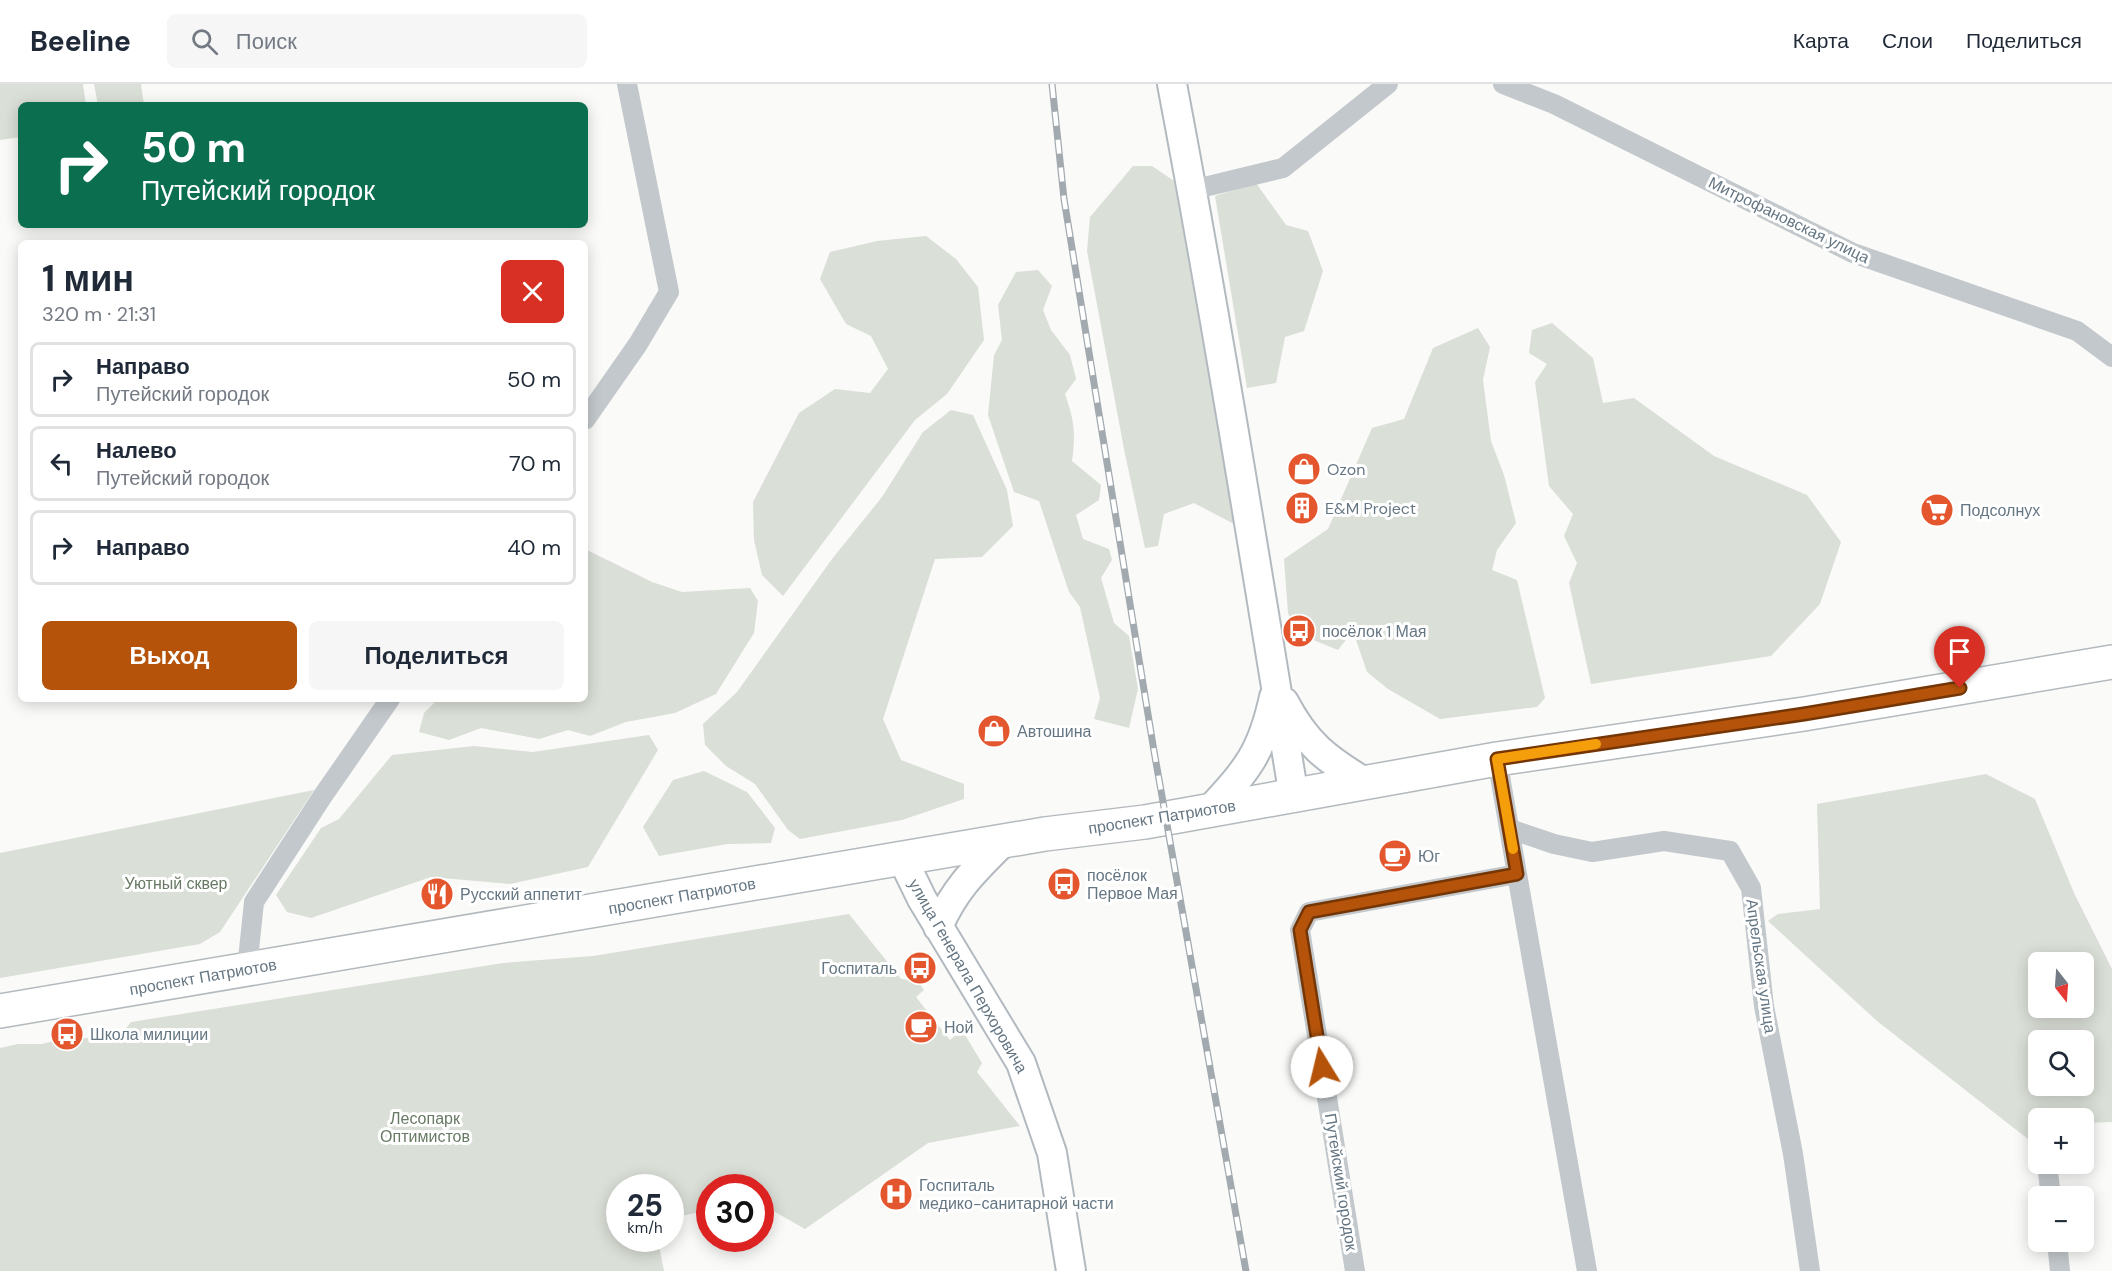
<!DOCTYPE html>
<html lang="ru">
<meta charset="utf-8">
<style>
:root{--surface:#fff;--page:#f6f6f7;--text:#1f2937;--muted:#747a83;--line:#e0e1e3;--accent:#b45309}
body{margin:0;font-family:"DM Sans",sans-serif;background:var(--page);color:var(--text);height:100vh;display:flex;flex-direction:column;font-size:22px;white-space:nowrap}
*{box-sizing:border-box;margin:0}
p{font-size:20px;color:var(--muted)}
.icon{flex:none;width:33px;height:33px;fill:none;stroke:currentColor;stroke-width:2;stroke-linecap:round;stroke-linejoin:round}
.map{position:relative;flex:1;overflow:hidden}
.details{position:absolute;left:18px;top:156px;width:570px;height:462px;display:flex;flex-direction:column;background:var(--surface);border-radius:9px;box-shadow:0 3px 15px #0003}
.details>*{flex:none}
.hud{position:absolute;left:18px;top:18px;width:570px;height:126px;border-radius:9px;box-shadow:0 3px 15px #0003;background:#0b6e4f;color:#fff;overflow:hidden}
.needle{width:39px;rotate:163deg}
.buttons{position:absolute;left:2028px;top:868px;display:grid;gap:12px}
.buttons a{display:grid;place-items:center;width:66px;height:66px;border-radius:9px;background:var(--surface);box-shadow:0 3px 15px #0003;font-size:30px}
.speed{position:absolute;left:606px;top:1090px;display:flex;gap:12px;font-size:30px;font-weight:700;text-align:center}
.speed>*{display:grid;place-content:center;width:78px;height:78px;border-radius:50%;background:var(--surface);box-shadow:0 3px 15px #0003;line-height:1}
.speed small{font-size:15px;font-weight:400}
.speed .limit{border:9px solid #d22;background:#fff;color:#111}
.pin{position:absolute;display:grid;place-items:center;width:51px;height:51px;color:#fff;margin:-62px -26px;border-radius:50% 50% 50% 0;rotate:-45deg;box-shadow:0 0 6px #0007}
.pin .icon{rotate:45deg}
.me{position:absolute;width:66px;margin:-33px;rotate:351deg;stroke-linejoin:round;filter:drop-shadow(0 0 4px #0008)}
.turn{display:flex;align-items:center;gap:21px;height:126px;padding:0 24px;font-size:27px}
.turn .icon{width:78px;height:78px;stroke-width:2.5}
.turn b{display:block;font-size:42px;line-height:51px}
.round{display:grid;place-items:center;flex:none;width:63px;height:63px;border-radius:9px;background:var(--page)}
.summary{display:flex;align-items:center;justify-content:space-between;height:102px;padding:0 24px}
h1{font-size:36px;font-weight:700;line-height:45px}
.cta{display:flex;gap:12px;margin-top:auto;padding:12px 24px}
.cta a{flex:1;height:69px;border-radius:9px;background:var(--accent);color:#fff;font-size:24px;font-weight:700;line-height:69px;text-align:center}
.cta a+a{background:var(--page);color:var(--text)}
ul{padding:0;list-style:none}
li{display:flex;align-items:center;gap:18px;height:75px;margin:0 12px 9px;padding:0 12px;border:3px solid var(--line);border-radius:9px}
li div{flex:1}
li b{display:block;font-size:22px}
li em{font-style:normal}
header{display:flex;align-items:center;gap:36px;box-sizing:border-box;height:84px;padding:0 30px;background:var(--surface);border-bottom:2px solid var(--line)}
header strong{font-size:28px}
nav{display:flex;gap:33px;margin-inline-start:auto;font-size:21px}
.search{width:420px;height:54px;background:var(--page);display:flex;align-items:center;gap:15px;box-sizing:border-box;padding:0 21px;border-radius:9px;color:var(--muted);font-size:22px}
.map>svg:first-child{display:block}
.green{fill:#dadfd7;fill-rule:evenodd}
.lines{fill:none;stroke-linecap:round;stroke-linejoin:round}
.secondary-casing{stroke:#b3babf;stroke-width:32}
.highway-casing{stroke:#b4b9bd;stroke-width:36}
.street{stroke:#c3c8cc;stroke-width:20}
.secondary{stroke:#fff;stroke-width:28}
.highway{stroke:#fff;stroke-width:33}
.rail-casing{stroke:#a2aab0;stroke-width:7}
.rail{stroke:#fff;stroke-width:4.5;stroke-dasharray:14;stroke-linecap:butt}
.route-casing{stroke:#753606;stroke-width:15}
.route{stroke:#b45309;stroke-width:10}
.slow{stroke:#f59e0b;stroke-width:10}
.labels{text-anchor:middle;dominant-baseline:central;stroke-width:6;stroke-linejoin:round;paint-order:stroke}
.street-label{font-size:16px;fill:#657683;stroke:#fff}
.poi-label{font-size:16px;fill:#657683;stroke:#fff;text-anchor:start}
.park-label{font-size:16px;fill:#687a64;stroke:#fff}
</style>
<header>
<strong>Beeline</strong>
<div class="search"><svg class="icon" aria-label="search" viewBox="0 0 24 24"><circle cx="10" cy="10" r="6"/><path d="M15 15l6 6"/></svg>Поиск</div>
<nav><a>Карта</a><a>Слои</a><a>Поделиться</a></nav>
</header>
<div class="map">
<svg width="2112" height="1187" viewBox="0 0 2112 1187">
<rect width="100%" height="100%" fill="#fafaf8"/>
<path class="green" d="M0 0H83L86 21H21V53L0 56Z
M94 0H141L144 21H98Z
M1133 82H1152L1174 97 1236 441 1194 419 1164 430 1158 462 1145 464 1124 365 1087 167 1090 133Z
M1256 99 1286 141 1308 147 1323 187 1304 247 1285 253 1276 299 1247 304 1215 112Z
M926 152 956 175 978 203 984 256 947 310 915 336 783 512 762 491 754 456 753 418 799 329 835 305 870 309 888 285 871 252 846 240 820 195 830 168 877 157Z
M1038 186 1052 202 1043 226 1051 246 1070 271 1076 295 1065 310C1074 336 1076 349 1072 377L1101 401 1099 416 1076 431 1083 455 1109 465 1112 476 1101 494 1114 539 1129 552 1138 605 1129 644 1094 635 1100 614 1080 523 1069 508 1039 417 1014 408 988 331 994 271 1002 256 998 221 1016 188Z
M1552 239 1593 274 1603 319 1634 314 1714 372 1807 411 1841 458 1820 520 1771 572 1591 600 1569 499 1577 479 1564 452 1573 430 1549 402 1535 298 1547 280 1529 269 1532 246Z
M1478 244 1490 263 1483 296 1491 357 1504 391 1516 439 1497 466 1492 486 1517 496 1545 614 1537 623 1440 635 1388 605 1367 588 1353 547 1338 566 1296 549 1288 529 1284 475 1328 445 1372 344 1404 335 1433 264Z
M951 326 973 331 1007 406 1013 442 982 473 935 475 883 635 901 676 964 700V715L902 736 800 755 788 746 755 700 726 682 705 661 703 640 737 608 832 475 882 413 923 348Z
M585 465 652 498 682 508 750 504 758 517 754 549 716 610 675 629 626 638 590 652 568 646 539 655 481 644 449 656 419 648 424 629 438 615H585Z
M649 651 658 666 588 783 510 800 431 793 311 834 287 828 276 811 321 744 339 735 392 671 474 662 533 668Z
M704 687 747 708 775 744 771 759 727 760 659 772 643 743 673 696Z
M1986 690 2035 715 2074 809 2112 885V1038L2084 1039V1035H2038V1063L1877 937 1768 837 1778 830 1820 825 1817 720ZM2038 879H2084V924H2038ZM2038 957H2084V1002H2038Z
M314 706 220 848 200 860 0 894V769Z
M849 830 901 895 918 897 924 906 916 913 950 956 962 946 982 979 977 988 1020 1042 928 1059 805 1145 761 1120 760 1104H710L709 1126 677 1133 671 1143 670 1104H620V1155H663L659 1162 664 1187H0V964L18 960H42L61 955 87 954 123 948 131 938 503 879 593 872Z"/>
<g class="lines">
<defs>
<path id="secondary" d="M1172 0C1217 237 1255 475 1294 713
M1284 618C1306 660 1326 675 1366 699
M1209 727C1247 686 1262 669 1274 613
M902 774 922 815 1021 979 1052 1069 1071 1187
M938 843C955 804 975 786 1004 757"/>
<path id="highway" d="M0 927 1045 750 1145 738 1497 675 1804 630 2112 578"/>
</defs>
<use href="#secondary" class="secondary-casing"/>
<use href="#highway" class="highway-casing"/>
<path class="street" d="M1503 0 1554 20 1853 169 2077 247 2112 273
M1192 106 1283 84 1388 0
M585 336 638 260 669 208 627 0
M1510 745 1554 760 1592 768 1664 757 1730 767 1751 804 1764 922 1793 1070 1810 1187
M1517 790 1587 1187
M247 885 254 818 322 713 390 615
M2047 1080 2051 1113
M2057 1158 2060 1187
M1355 1187 1300 846 1309 828 1517 790 1497 675"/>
<use href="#secondary" class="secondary"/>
<use href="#highway" class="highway"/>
<defs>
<path id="rail" d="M1052 0 1064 115 1154 667 1246 1187"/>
</defs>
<use href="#rail" class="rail-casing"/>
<use href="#rail" class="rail"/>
</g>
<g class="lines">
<defs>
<path id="route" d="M1322 983 1300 846 1309 828 1517 790 1497 675 1804 630 1960 604"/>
</defs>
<use href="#route" class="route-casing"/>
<use href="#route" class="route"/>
<path class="slow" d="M1513 765 1497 675 1596 660"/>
</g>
<defs>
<symbol id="shop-disc" viewBox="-11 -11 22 22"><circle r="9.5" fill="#e4572e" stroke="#fff"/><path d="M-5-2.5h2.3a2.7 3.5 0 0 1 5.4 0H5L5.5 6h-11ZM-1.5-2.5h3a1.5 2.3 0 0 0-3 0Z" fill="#fff"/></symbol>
<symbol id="building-disc" viewBox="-11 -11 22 22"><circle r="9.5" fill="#e4572e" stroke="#fff"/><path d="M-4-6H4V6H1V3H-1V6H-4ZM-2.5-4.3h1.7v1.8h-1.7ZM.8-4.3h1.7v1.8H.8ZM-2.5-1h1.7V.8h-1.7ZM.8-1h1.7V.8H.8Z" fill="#fff"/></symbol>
<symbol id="supermarket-disc" viewBox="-11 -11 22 22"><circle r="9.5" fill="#e4572e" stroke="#fff"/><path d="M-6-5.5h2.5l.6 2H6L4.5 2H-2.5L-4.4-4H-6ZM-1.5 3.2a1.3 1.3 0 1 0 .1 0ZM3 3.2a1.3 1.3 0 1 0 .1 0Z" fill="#fff"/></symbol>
<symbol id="bus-disc" viewBox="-11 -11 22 22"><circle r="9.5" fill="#e4572e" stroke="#fff"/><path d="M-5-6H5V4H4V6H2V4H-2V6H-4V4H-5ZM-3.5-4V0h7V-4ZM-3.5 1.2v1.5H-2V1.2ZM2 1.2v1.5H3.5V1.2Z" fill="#fff"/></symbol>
<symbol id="cafe-disc" viewBox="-11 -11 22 22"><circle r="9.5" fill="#e4572e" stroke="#fff"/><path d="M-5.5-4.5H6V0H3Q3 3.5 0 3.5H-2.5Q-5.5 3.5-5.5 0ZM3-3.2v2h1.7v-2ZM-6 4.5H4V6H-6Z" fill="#fff"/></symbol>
<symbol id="restaurant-disc" viewBox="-11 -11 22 22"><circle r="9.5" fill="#e4572e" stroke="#fff"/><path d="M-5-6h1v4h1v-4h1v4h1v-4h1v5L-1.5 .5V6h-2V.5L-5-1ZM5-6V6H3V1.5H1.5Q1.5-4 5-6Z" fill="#fff"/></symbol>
<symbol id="hospital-disc" viewBox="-11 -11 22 22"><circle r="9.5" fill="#e4572e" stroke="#fff"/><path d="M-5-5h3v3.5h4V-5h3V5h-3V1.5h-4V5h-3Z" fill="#fff"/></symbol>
</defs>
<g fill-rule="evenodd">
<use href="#shop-disc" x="1285" y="366" width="38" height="38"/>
<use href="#building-disc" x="1283" y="405" width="38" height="38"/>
<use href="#supermarket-disc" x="1918" y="407" width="38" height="38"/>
<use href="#bus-disc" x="1280" y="528" width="38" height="38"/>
<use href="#shop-disc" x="975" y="628" width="38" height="38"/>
<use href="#cafe-disc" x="1376" y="753" width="38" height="38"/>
<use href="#bus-disc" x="1045" y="781" width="38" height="38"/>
<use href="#restaurant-disc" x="418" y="791" width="38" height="38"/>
<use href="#bus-disc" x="901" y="865" width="38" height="38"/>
<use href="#cafe-disc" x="902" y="924" width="38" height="38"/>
<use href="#bus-disc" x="48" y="931" width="38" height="38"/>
<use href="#hospital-disc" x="877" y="1091" width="38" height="38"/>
</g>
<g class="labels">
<g class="street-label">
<text transform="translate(1789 136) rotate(26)">Митрофановская улица</text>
<text transform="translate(1162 733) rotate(-9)">проспект Патриотов</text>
<text transform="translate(682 812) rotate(-10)">проспект Патриотов</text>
<text transform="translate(1761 882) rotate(82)">Апрельская улица</text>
<text transform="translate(968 892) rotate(60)">улица Генерала Перхоровича</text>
<text transform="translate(203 893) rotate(-10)">проспект Патриотов</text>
<text transform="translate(1341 1098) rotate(81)">Путейский городок</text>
</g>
<g class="poi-label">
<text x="1327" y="385">Ozon</text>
<text x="1325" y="424">E&amp;M Project</text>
<text x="1960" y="426">Подсолнух</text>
<text x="1322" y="547">посёлок 1 Мая</text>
<text x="1017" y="647">Автошина</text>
<text x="1418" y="772">Юг</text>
<text x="1087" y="791">посёлок<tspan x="1087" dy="18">Первое Мая</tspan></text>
<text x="460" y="810">Русский аппетит</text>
<text x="897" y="884" text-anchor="end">Госпиталь</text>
<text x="944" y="943">Ной</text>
<text x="90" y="950">Школа милиции</text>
<text x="919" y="1101">Госпиталь<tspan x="919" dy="18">медико-санитарной части</tspan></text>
</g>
<g class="park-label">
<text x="176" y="799">Уютный сквер</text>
<text x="425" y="1034">Лесопарк<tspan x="425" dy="18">Оптимистов</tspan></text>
</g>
</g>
</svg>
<div class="buttons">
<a><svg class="needle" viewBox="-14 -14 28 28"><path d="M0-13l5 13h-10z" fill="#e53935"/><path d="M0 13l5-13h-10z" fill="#747a83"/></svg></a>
<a><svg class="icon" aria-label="search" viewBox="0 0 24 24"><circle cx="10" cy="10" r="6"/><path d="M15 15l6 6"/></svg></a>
<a>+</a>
<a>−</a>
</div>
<div class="speed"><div>25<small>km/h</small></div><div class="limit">30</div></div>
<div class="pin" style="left:1960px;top:604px;background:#d93025"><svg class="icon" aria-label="arrive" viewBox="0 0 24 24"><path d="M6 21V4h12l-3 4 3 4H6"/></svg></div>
<svg class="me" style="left:1322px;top:983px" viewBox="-20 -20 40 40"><circle r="19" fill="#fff"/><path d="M0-13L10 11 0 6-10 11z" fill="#b45309"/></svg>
<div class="hud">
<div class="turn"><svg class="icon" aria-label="right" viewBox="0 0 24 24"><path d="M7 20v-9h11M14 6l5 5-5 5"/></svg><div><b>50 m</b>Путейский городок</div></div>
</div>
<section class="details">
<div class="summary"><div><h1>1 мин</h1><p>320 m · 21:31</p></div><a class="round" style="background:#d93025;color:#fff"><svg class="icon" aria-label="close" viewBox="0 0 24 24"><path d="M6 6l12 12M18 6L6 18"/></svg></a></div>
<ul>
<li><svg class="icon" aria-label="right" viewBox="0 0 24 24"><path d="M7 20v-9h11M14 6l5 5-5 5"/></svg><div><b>Направо</b><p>Путейский городок</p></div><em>50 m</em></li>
<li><svg class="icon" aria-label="left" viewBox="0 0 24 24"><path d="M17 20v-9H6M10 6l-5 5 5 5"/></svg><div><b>Налево</b><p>Путейский городок</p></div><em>70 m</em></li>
<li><svg class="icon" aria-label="right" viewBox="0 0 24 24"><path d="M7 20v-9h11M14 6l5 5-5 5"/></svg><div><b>Направо</b></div><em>40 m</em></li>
</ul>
<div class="cta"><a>Выход</a><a>Поделиться</a></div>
</section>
</div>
